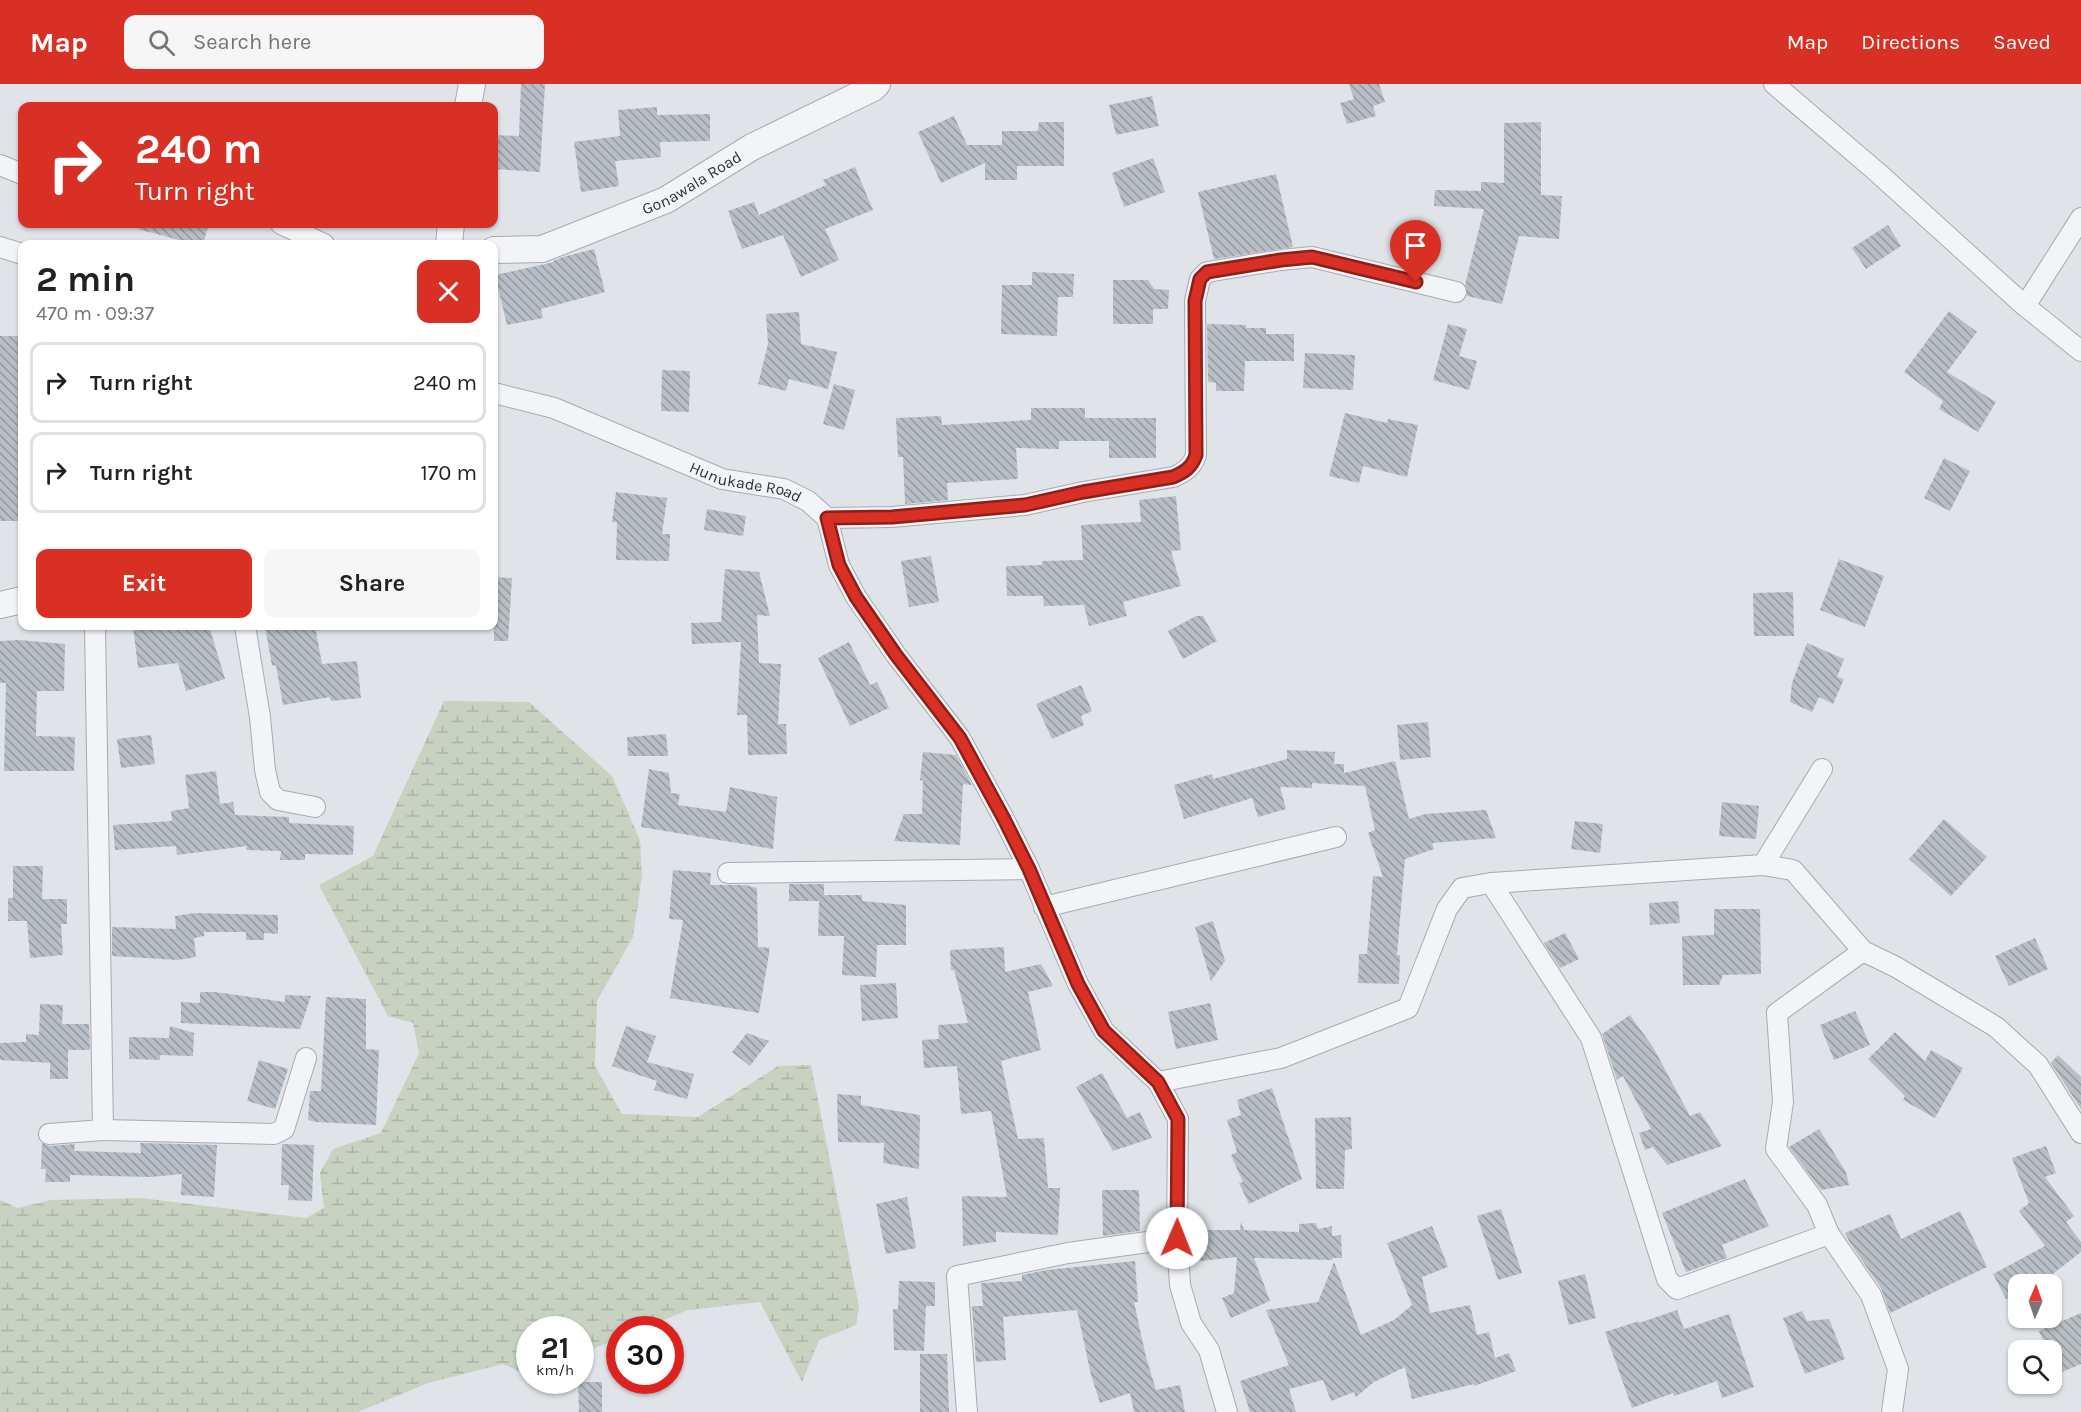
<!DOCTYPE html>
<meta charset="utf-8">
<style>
:root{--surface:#fff;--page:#f6f6f6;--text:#222;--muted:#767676;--line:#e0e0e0;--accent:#d93025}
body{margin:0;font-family:Karla,sans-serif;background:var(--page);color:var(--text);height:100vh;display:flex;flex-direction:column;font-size:22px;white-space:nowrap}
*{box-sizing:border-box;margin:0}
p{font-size:20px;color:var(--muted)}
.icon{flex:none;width:33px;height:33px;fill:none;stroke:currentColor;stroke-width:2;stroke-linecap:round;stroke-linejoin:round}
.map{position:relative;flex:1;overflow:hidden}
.side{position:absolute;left:18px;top:156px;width:480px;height:390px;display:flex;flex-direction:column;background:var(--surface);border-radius:12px;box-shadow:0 2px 4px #0004}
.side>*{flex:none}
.hud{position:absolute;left:18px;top:18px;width:480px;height:126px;border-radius:12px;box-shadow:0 2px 4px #0004;background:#d93025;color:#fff;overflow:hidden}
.needle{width:39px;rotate:2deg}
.buttons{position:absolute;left:2008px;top:1190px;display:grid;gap:12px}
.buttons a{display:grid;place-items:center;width:54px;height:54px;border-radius:12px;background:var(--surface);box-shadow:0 2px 4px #0004;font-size:30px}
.speed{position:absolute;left:516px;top:1232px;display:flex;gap:12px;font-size:30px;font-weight:700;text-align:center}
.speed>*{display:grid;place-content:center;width:78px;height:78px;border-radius:50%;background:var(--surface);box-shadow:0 2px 4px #0004;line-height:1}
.speed small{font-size:15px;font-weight:400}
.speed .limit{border:9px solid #d22;background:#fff;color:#111}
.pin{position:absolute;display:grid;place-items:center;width:51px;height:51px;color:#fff;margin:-62px -26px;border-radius:50% 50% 50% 0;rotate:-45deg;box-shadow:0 0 6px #0007}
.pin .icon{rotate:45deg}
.me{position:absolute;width:66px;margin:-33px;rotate:1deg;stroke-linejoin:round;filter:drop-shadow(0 0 4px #0008)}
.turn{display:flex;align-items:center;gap:21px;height:126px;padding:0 18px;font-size:27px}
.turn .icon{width:78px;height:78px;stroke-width:2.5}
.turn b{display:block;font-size:42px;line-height:51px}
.round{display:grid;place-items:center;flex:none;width:63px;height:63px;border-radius:12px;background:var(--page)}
.headline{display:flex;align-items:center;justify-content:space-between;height:102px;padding:0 18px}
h1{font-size:36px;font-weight:700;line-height:45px}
.action{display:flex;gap:12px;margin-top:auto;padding:12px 18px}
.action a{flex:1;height:69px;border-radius:12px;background:var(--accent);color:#fff;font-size:24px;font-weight:700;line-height:69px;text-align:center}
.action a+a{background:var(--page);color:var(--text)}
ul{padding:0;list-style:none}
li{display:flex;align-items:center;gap:18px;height:81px;margin:0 12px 9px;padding:0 6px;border:3px solid var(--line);border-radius:12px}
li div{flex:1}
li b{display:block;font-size:22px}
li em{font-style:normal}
header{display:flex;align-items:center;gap:36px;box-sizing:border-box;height:84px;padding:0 30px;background:var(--accent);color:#fff}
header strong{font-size:28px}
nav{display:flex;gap:33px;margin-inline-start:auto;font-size:21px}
.search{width:420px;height:54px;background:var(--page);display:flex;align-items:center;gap:15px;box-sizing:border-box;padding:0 21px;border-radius:12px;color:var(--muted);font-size:22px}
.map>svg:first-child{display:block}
.wetland{fill:url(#wetland-marsh)}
.building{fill:url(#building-back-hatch)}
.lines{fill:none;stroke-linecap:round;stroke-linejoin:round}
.minor-casing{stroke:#a5abb2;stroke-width:22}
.tertiary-casing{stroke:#a5abb2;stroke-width:28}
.minor{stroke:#f2f4f7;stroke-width:20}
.tertiary{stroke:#f2f4f7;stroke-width:26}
.route-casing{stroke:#8d1f18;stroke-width:15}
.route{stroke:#d93025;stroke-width:10}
.labels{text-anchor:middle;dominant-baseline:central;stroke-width:5;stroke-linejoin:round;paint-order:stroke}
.street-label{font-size:16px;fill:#29333f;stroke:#eff3f6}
</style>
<header>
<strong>Map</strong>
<div class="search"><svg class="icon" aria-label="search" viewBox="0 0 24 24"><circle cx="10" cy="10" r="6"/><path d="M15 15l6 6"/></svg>Search here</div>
<nav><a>Map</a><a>Directions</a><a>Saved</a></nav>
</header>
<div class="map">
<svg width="2081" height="1328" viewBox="0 0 2081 1328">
<defs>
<pattern id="wetland-marsh" width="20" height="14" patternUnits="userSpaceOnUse" patternTransform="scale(1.5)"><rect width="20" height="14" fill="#c7d2c1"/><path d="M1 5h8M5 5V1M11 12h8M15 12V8" fill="none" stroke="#abb5a7"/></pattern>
<pattern id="building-back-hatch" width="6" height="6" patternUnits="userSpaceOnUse" patternTransform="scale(1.5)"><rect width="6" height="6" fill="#b7bec5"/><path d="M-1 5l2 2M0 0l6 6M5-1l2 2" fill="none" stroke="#959ba1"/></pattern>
</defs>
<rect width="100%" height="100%" fill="#e0e4e8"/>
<path class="wetland" d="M444 617 529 618 612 692 640 756 642 792 633 853 597 917 595 982 622 1030 698 1033 778 982 811 981 859 1223 856 1241 819 1256 802 1298 760 1218 688 1226 642 1245H620L619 1254 588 1267 581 1273 580 1245H530L529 1292 503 1280 428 1299 358 1328H0V1116L18 1124 51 1116 141 1114 306 1134 324 1124 320 1089 333 1065 381 1049 419 969 413 939 388 932 319 801 373 772Z"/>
<path class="building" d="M521 0H545L540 88 494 85V51L519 52Z
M1349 0H1379L1385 18 1373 22 1376 32 1347 40 1340 19 1354 15Z
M1152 12 1159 42 1116 51 1109 21Z
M657 23V31L710 30V57L660 58 661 73 615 77 619 102 581 108 574 58 620 52 618 26Z
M954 32 967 61H1002V47H1038L1039 38H1064V82H1017V96H985V79L941 99 918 48Z
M1541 38V111L1562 112 1559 155 1519 152 1502 220 1467 212 1465 201 1484 125 1434 122 1435 106 1481 107V98L1504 99V39Z
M1153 74 1165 108 1124 123 1112 89Z
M855 83 873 126 825 145 839 176 801 193 783 151 742 165 728 127 754 118 759 131 826 101 823 96Z
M1276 90 1293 163 1214 175 1198 108Z
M139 140H209L203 160H194L138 145Z
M1888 141 1901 162 1866 185 1852 164Z
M594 165 605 208 541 225 543 234 507 241 495 191 554 178 553 177 563 173Z
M1032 188 1074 190 1073 213H1058L1057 252 1001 250 1002 201H1032Z
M1113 196H1148L1154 205 1169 206 1168 225H1153V240H1113Z
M1949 227 1977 248 1947 288 1996 318 1978 348 1939 325 1943 317 1904 288Z
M799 228 801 260 837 268 828 305 789 295 786 307 758 300 768 260 766 230Z
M1207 240 1246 241V244H1266V250H1294V277H1245L1244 307H1216V299L1208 298Z
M1448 240 1467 245 1459 272 1477 277 1469 306 1433 296Z
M0 252H22V437H0Z
M1305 269 1355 271 1353 306 1303 304Z
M662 286 690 287 689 328 661 327Z
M834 300 855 306 844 346 823 340Z
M1031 324H1085V334H1156V374H1109V357H1059V365L1016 364 1018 395 947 399 948 416 905 420 903 373H898L896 334 941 332 942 341 1031 336Z
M1345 329 1387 339 1388 335 1418 341 1407 393 1363 382 1359 399 1329 392Z
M1944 374 1970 387 1950 427 1924 414Z
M616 408 667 414 662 450H670L669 477 616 476 617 438H612Z
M1176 412 1181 466 1171 467 1181 502 1123 518 1127 532 1089 542 1084 521 1044 522 1043 512H1007L1006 482 1042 481V477L1083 476 1081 441 1141 438 1139 416Z
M707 425 746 432 743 452 704 446Z
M931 472 939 518 909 523 901 477Z
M1839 475 1884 492 1865 543 1820 526Z
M725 485 759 488 770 532 757 531 759 579 781 580 778 640H786L787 670 748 671 747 631H737L741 558 692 560 691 539 721 538Z
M494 493 512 494 508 557H494Z
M1793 508 1794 552H1754L1753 509Z
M1196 532H1203L1217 557 1183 575 1168 547Z
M133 542H209L225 595 186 607 178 579 138 584Z
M265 542H315L322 580 357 577 361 614 331 617 330 613 283 621 276 581 272 582Z
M19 556 65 560 64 607H37L36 652 75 653 74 687H4L6 599H0V557Z
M849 558 870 601 877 598 889 624 850 642 818 574Z
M1807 559 1844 575 1837 593 1844 595 1833 620 1819 613 1812 628 1790 618 1792 599Z
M1081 601 1092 627 1081 632 1084 641 1052 655 1036 620Z
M1428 638 1431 673 1400 676 1397 641Z
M666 650 668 672H628L627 653Z
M151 651 155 680 121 684 117 655Z
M1287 666 1335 668 1334 680H1344V689L1395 677 1409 735 1425 730 1486 726 1496 754 1432 759 1434 765 1405 775 1397 871H1400L1399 900 1358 899 1359 870H1367L1373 792 1383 793 1368 749 1375 746 1365 702 1312 699V704L1280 703 1286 725 1258 733 1252 714 1184 735 1174 701 1212 690 1213 695 1287 675Z
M923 668 956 671 972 701 963 700 960 761 894 757 904 730H922L923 697 920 696Z
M649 685 669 689 671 709 680 710 678 721 726 728 730 703 777 713 773 765 641 743Z
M216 687 220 720 233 718 235 731 289 733V739L354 742 353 771 305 770V776H280L281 767 246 766 247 762 177 771 176 762 115 766 113 741 172 737 171 727 189 724 185 691Z
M1722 718 1759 722 1756 755 1719 752Z
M1944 735 1987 773 1951 812 1909 775Z
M1575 737 1603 740 1600 769 1571 765Z
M13 782H43L42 815H67V840H61L63 871 30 874 27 837H8V814H13Z
M673 786 711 789 710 801H744L757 804 758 863 770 864 759 929 670 914 683 836 669 835Z
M789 800H824V811H862V817L906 821V861H877L876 893 842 891 844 852H818L819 817H789Z
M1678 817 1680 839 1650 841 1649 819Z
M1714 825H1760L1761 890 1723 891 1719 901H1683L1682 852 1714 851Z
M195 829 278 831V850L264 849V856H246V848H204V852L194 854 196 873 178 876 112 872V843L176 845 175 832Z
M1213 837 1225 877 1211 897 1195 843Z
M1565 849 1579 875 1560 884 1544 859Z
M2035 854 2048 885 2009 902 1995 872Z
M1004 863 1005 888 1041 880 1053 902 1028 908 1041 966 1001 977 1018 1055 1044 1054 1048 1104H1060L1058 1151 996 1148V1158L963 1162 962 1112 1007 1113 991 1027 961 1030 957 982 924 984 922 956 939 955 938 941 968 939 954 886H951L950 866Z
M896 899 898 934 862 937 860 901Z
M200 908H215L285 918V911L311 912 300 945 181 939V918L200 919Z
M326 913 366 915V965L379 966 376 1041 316 1038 308 1036 310 1007H321Z
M1210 919 1218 956 1176 965 1168 928Z
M40 920 63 921 62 940H89L90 966H68V995H50V979L0 976V959L26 958V950L39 951Z
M1855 927 1870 961 1834 976 1820 941Z
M1630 931 1653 963 1690 1032 1700 1028 1722 1062 1667 1081 1653 1063 1645 1066 1639 1049 1651 1045 1623 992 1617 996 1602 950Z
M170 942 194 949 193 972 160 971V976L129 975V953L169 954Z
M626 942 656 952 647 978 694 990 687 1015 654 1006 657 997 612 982Z
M1895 948 1925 977 1931 966 1963 984 1935 1034 1903 1016 1905 1012 1868 975Z
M747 949 769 957 750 982 732 968Z
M2058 971 2081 993V1025L2051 979Z
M259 976 288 985 275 1025 247 1017Z
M1102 989 1127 1034 1140 1028 1152 1054 1113 1067 1076 1003Z
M1272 1004 1302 1095 1249 1120 1239 1099 1243 1098 1231 1071 1237 1068 1227 1036 1241 1031 1237 1016Z
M837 1010 861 1012V1021L920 1031 919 1085 883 1079 884 1059 838 1058Z
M1351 1033 1352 1065 1345 1066 1344 1105H1316L1315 1034Z
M1819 1045 1846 1088 1849 1101 1821 1106 1789 1063Z
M42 1059 50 1062 75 1060 74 1067 141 1069 140 1059 217 1061 214 1113 181 1111 182 1090 150 1093 70 1091V1098H45L46 1085H41Z
M282 1060 314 1061 312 1117 288 1116 289 1101H281Z
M2046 1062 2056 1089 2045 1093 2074 1132 2066 1138 2081 1158V1168L2050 1192 2035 1200H2019V1209L2006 1215 1993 1190 2045 1162 2019 1127 2029 1119 2012 1074Z
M1745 1095 1769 1142 1722 1161 1727 1174 1686 1188 1662 1129Z
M1102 1106H1139L1140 1147 1103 1152Z
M907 1113 916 1164 886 1170 876 1120Z
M1501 1125 1522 1189 1498 1196 1477 1132Z
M1960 1127 1987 1183 1890 1229 1881 1204 1850 1159 1845 1149 1890 1130 1901 1155Z
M1241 1138 1244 1146 1299 1148V1140L1316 1139 1318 1145 1332 1142V1152L1341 1151 1342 1174H1332L1333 1176 1254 1174 1270 1217 1231 1234 1222 1214 1234 1209 1237 1173 1191 1178 1189 1146H1240Z
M1432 1142 1448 1183 1422 1193 1430 1229 1470 1221 1477 1251 1489 1248 1495 1274 1509 1269 1516 1287 1474 1302V1300L1412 1315 1405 1283 1374 1298 1356 1313 1354 1308 1331 1317 1323 1296 1289 1305 1296 1328H1250L1240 1297 1289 1281 1266 1226 1318 1218 1334 1178 1361 1251 1394 1236 1412 1221 1387 1159Z
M1135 1177 1138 1218H1134L1146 1273 1156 1306 1180 1301 1185 1328H1134L1130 1309 1100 1319 1091 1291 1077 1226 1003 1233 1006 1276 976 1278 972 1222H983L981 1199 1022 1197V1191L1047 1186Z
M1585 1190 1596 1234 1569 1241 1558 1197Z
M899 1197 935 1198V1222H926L924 1267 894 1266 893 1225H898Z
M1677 1226 1684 1245 1729 1230 1754 1303 1722 1314 1717 1297 1674 1312 1673 1309 1632 1324 1605 1248 1639 1237V1239Z
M1802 1227 1807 1237 1829 1235 1845 1275 1805 1290 1783 1234Z
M2081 1229V1280L2057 1290 2052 1278V1266H2047L2039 1247Z
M920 1270H947L949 1328H920Z
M578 1298H602V1328H579Z"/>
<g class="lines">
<defs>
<g id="minor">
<path d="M1774 0 1877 88 2025 222 2081 267"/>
<path d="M0 81 22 90"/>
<path d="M281 140 324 160"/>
<path d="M0 163 22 170"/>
<path d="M2025 222 2081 134"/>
<path id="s1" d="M494 309 554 324 722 395 784 405 808 417 827 434 839 481 856 513 896 571 960 654 1004 735 1029 785 1078 900 1104 947 1158 998 1178 1035 1177 1154 1180 1201 1191 1239 1209 1266 1227 1328"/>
<path d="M827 434 892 433 1025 421 1083 408 1173 393C1185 388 1192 383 1196 371L1195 217 1200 195 1207 188 1281 176 1312 173 1456 208"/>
<path d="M95 542 103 1046 274 1050 284 1045 306 974"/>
<path d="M245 542 260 633 265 686 270 708 278 716 315 723"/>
<path d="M1763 781 1822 685"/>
<path d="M728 789 1029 785"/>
<path d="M1491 799 1591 954 1667 1195 1677 1205 1829 1150 1871 1211 1898 1285 1892 1328"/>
<path d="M1044 823 1336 753"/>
<path d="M1158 998 1281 974 1408 924 1447 825 1462 804 1491 799 1763 781 1793 786 1863 867 1896 883 1996 943 2038 981 2081 1049"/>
<path d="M49 1050 103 1046"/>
<path d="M1829 1150 1817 1121 1776 1065 1783 1018 1777 929 1863 867"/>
<path d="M967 1328 957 1192 1068 1169 1177 1154"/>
</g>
<g id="tertiary">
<path d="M468 22 472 0"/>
<path d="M449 160 451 140"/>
<path id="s2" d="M494 166 542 165 666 116 752 63 873 4 877 0"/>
<path d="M0 521 22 516"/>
</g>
</defs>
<use href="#minor" class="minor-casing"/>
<use href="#tertiary" class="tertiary-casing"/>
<use href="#minor" class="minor"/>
<use href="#tertiary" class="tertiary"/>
</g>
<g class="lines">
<defs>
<path id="route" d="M1177 1154 1178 1035 1158 998 1104 947 1078 900 1029 785 1004 735 960 654 896 571 856 513 839 481 827 434 892 433 1025 421 1083 408 1173 393C1185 388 1192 383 1196 371L1195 217 1200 195 1207 188 1281 176 1312 173 1416 198"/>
</defs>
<use href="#route" class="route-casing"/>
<use href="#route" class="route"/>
</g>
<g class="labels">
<g class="street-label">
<text stroke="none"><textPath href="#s2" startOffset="212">Gonawala Road</textPath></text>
<text stroke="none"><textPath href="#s1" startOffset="268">Hunukade Road</textPath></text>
</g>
</g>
</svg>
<div class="buttons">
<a><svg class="needle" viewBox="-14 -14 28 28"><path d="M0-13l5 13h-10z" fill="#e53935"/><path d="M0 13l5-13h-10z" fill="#767676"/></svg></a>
<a><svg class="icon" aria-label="search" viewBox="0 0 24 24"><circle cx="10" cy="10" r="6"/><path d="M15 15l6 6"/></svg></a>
</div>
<div class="speed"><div>21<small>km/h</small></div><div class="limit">30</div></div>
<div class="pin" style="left:1416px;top:198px;background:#d93025"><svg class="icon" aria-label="arrive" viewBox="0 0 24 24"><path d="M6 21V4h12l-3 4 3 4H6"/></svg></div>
<svg class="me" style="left:1177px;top:1154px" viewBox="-20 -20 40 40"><circle r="19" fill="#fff"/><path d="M0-13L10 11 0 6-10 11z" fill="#d93025"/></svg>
<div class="hud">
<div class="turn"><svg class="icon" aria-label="right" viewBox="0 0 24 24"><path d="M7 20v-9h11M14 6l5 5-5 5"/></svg><div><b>240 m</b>Turn right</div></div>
</div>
<section class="side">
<div class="headline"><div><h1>2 min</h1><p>470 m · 09:37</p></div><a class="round" style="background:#d93025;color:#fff"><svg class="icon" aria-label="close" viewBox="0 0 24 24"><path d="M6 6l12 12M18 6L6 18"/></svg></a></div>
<ul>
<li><svg class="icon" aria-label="right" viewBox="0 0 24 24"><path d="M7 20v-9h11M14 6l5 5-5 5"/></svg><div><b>Turn right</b></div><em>240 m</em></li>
<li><svg class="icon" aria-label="right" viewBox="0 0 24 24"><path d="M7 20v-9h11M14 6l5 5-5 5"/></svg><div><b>Turn right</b></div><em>170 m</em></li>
</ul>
<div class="action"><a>Exit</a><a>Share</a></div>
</section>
</div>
